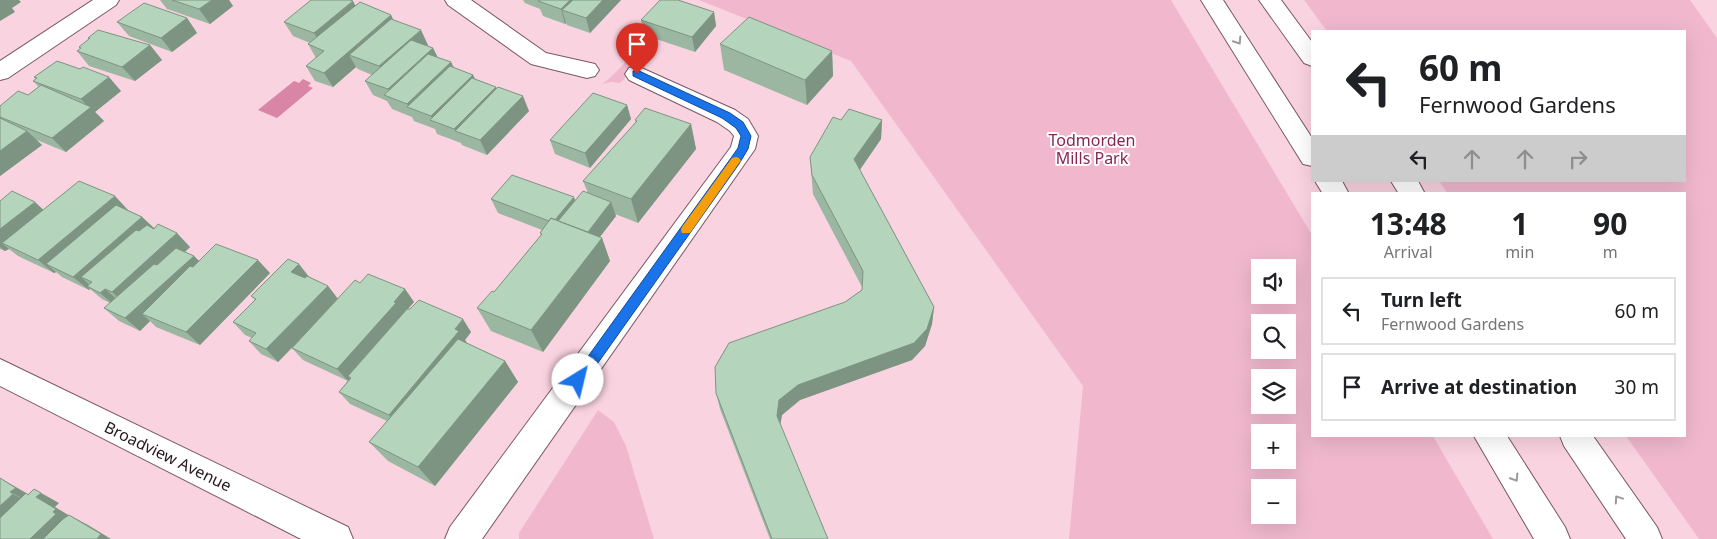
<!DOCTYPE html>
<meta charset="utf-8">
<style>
:root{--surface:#fff;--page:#f2f2f2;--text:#202124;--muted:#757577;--line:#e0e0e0}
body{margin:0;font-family:"Noto Sans",sans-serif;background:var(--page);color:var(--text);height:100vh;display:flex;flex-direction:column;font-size:19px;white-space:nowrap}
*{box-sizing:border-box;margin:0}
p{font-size:16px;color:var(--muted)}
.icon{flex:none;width:28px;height:28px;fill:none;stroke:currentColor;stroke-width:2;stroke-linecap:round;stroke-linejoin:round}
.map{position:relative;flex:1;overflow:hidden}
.drawer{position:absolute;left:1311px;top:192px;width:375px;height:245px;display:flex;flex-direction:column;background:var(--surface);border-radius:0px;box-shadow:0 5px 20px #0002}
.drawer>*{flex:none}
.top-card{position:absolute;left:1311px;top:30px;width:375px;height:152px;border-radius:0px;box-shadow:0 5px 20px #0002;background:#fff;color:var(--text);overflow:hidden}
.tools{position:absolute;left:1251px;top:259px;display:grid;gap:10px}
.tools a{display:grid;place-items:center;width:45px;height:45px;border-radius:0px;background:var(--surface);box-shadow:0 5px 20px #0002;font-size:25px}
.pin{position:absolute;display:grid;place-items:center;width:42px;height:42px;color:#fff;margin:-51px -21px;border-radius:50% 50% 50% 0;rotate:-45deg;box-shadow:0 0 5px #0007}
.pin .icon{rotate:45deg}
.me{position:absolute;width:55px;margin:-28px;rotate:36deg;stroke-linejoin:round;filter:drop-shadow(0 0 4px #0008)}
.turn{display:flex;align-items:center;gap:18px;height:105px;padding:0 25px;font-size:22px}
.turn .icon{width:65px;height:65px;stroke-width:2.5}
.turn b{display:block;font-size:35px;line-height:42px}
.lanes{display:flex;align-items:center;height:48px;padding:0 25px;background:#0003;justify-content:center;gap:25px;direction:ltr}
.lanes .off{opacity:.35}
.eta{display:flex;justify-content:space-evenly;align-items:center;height:85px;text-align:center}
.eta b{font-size:30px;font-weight:700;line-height:35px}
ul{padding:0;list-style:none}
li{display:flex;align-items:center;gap:15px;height:68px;margin:0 10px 8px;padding:0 15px;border:2px solid var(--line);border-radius:0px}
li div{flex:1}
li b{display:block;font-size:19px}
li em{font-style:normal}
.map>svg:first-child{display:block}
.green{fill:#f1b8cd;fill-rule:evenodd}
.water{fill:#d885a6}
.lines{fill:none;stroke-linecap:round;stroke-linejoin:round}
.minor-casing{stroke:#795764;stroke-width:2}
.major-casing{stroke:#795764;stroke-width:2}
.highway-casing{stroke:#795764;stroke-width:2}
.minor{fill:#fff;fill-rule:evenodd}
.major{fill:#fff;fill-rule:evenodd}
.highway{fill:#fff;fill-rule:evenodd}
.wall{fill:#9bb6a1}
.shaded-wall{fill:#7e9483}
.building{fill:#b4d4bb;stroke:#7e9483}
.oneway{stroke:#9d9799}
.route{fill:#1a73e8;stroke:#114b97}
.slow{fill:#f59e0b}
.labels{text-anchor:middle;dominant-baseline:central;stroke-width:4;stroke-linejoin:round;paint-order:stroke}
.park-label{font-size:16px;fill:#872655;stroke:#fff}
.street-label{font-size:16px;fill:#26181d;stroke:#fff}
</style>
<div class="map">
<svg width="1717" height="539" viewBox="0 0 1717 539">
<rect width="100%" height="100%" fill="#fad3e0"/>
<path class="green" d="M699 0H1171L1312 235V436H1433L1493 539H1069L1083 386 851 61ZM1260 268H1288V295H1260ZM1260 322H1288V350H1260ZM1260 378H1288V405H1260ZM1260 432H1288V460H1260ZM1260 488H1288V515H1260Z
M1304 0H1690L1717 38V539H1699L1626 436H1685V194H1448L1439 181H1685V31H1327Z
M636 50 644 59 620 83 612 82 602 84C615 75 625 62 636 50Z
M598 410 614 422 626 446 654 539H519V533Z"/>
<path class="water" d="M303 79 311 83 308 86 313 88 277 118 258 110 294 81 299 83Z"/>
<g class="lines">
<defs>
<path id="minor" d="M93 0H119L116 5 8 78 0 80V61Z
M445 0H471L546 53 595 64 599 70 595 76 587 78 531 64 448 5Z
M637 66 735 110 748 119 758 136 755 149 482 539H445L450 527 731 147 734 136 730 131 717 122 629 80 625 74 629 68Z"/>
<path id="major" d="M0 359 348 527 353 539H301L0 386Z"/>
<path id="highway" d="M1201 0H1223L1312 138V166L1303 164Z
M1259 0H1281L1312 42V66L1304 63Z
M1315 181H1342L1349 194H1323Z
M1391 181H1418L1425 194H1399Z
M1474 436H1507L1565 527 1570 539H1534Z
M1560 436H1593L1657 527 1662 539H1626L1564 446Z"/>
</defs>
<use href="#minor" class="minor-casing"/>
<use href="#major" class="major-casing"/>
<use href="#highway" class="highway-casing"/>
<use href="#minor" class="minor"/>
<use href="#major" class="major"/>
<use href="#highway" class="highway"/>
</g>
<path class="wall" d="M160 0H229L233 6 210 24 167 9Z
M523 0H621L590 33 567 25 566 23 565 24 543 16 540 9 525 3Z
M356 5 391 15 393 20 428 45 427 46 433 48 438 58 451 62 454 68 473 75 475 79 496 87 497 89 529 111 487 155 462 145 461 143 437 134 435 129 414 121 412 117 392 109 387 101 373 95 365 81 372 75 358 69 356 67 333 87 315 81 306 66 316 58 308 44 310 43 293 36 284 22Z
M714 12 716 26 695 52 644 35 641 20Z
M187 18 197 33 172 52 129 36 117 22Z
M88 38 150 45 162 60 135 81 89 66 77 51 80 49 79 47 89 39Z
M720 44 832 51 833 76 807 105 724 70Z
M34 77 121 91 95 112 104 121 66 152 37 140 42 145 0 176V106L28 95 39 87 33 81 36 79Z
M627 105 631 119 590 168 555 154 550 140Z
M635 120 691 124 696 149 638 223 615 214 616 216 600 237 602 238 610 261 543 352 491 331 477 308 494 292 541 235 540 233 542 230 498 213 491 199 575 201 588 193 583 181 636 123Z
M841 120H882L881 139 860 170 934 307 932 324 925 346 912 360 800 400 782 415 780 425 828 539H770L720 409 716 393 862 290V287L813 194 810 157Z
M0 201 43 210H128L142 217 154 228 190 247 185 252 194 256 199 261 270 273 200 345 156 327 150 321 140 331 119 321 104 308 110 303 102 299 90 289 89 290 62 277 56 272 54 273 18 256 9 249 5 251 0 249Z
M310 278 328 286 338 299 360 283 405 289 414 302 408 309 471 332 465 340 467 343 505 361 518 382 435 486 388 461 369 442 387 421 350 404 339 392 350 378 348 381 303 360 292 348 278 362 261 354 249 341 252 338 245 335 233 322 255 300 251 296Z"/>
<path class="shaded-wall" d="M0 0H19L21 2 12 8 15 12 0 21Z
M212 0H229L233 6 210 24 199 9Z
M570 0H590L562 10 566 23 565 24 561 9Z
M603 0H621L590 33 586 18Z
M353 1 361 16 323 47 314 33Z
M714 12 716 26 695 52 692 37Z
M391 15 398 30 349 55 356 67 333 87 324 73Z
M187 18 197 33 172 52 161 38Z
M421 30 428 45 387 81 379 66Z
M150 45 162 60 135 81 122 67Z
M433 48 440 62 392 98 388 89Z
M832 51 833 76 807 105 805 80Z
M451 62 458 77 410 108 407 104Z
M473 75 480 89 433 121 431 116Z
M109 77 121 91 95 112 104 121 66 152 52 138 89 108 81 99Z
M496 87 502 101 456 131 454 129Z
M523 96 529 111 487 155 480 140Z
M627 105 631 119 590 168 585 153Z
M882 120 881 139 854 178V159Z
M691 124 696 149 638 223 631 199Z
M27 131 42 145 0 176V151Z
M115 196 128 210 58 269 46 264 56 272 54 273 38 260Z
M574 197 579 211 564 230 553 222Z
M35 202 50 216 2 243 9 249 5 251 0 247V229Z
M611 202 616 216 589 251 583 238Z
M142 217 156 230 92 282 81 277 92 287 87 286 90 289 89 290 73 277Z
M177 233 190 247 127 305 112 292Z
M602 238 610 261 543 352 531 330Z
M194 256 207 269 142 314 150 321 140 331 125 318Z
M258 260 270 273 200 345 186 332Z
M299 264 310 278 302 285 291 272Z
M328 286 338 299 278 362 266 349Z
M105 289 120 302 115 306 100 293Z
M405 289 414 302 348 376 350 378 348 381 337 369Z
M934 307 932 324 925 346 912 360 800 400 782 415 779 432 777 416 779 400 798 385Z
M463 319 471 332 465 340 467 343 399 427 389 415Z
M505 361 518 382 435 486 418 467Z
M0 478 28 494 26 493 45 503H30L10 492Z
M34 489 59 503 55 507 75 519 59 539H30L53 512 36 497Z
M13 494 32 504 0 535V506Z
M69 515 88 525 111 539H97Z"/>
<path class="building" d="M172 0H212L199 9Z
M311 0H350L353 1 314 33 284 22Z
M539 0H570L561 9 538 1Z
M573 0H603L586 18 562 10Z
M660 0H678L714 12 692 37 641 20Z
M360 2 391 15 324 73 306 66 324 51 308 44Z
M144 3 187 18 161 38 117 22Z
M749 17 832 51 805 80 720 44Z
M391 19 421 30 379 66 349 55Z
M98 30 150 45 122 67 77 51 81 48 79 47 90 38H88Z
M411 40 433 48 388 89 365 81Z
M428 54 451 62 407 104 384 95Z
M57 61 80 69 83 67 109 77 81 99 33 81 37 78 34 77Z
M450 66 473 75 431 116 407 107Z
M472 78 496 87 454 129 430 120Z
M41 85 91 107 52 138 0 117V106L18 91 28 95Z
M498 87 523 96 480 140 455 131Z
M593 93 627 105 585 153 550 140Z
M645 108 691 124 631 199 583 181 637 121 635 120Z
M849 109 882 120 854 159 934 307 927 329 914 343 798 385 779 400 777 416 828 539H772L716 393 715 367 729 343 845 302 862 290 863 271 812 175 810 157 833 117 841 120Z
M0 118 27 131 0 151Z
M512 175 574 197 555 220 551 218 549 221 491 199Z
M79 181 115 196 38 260 2 243Z
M12 191 35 202 0 229V201Z
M583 191 611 202 588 232 558 221Z
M116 205 142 217 73 277 46 264Z
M551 218 602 238 531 330 477 308 492 291 494 292 542 234 540 233Z
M158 224 177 233 112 292 105 289 100 293 87 286 92 282 81 277 136 230 139 231 147 225 154 229Z
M216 244 258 260 186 332 142 314 190 266 193 267Z
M176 248 194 256 125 318 104 308 154 264 157 265Z
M288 259 299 264 291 272 305 278 307 276 328 286 266 349 249 341 256 333 233 322 256 299 251 296Z
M368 274 405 289 394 302 396 303 337 369 292 348 355 280 360 283Z
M419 300 463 319 455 329 459 331 389 415 339 392 351 378 348 376 407 309H410Z
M458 339 505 361 418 467 369 442Z
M0 478 16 488 10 492 13 494 0 506Z
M34 489 41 493 36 497 56 509 53 512 56 514 30 539H0V518L26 493 28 495Z
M69 515 101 534 97 539H43L63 519Z"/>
<defs><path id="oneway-chevron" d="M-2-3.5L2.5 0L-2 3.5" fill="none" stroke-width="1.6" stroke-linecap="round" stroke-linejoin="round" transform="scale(1.25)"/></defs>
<g class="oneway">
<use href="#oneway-chevron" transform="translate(1238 41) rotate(57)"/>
<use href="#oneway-chevron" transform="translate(1515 478) rotate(58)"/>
<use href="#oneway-chevron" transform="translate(1618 499) rotate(-124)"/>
</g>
<path class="route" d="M637 70 730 113 743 122 751 136 748 149 739 164 583 384 578 385 574 384 572 380 574 376 731 158 738 148 741 136 736 128 722 118 633 76V71Z"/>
<path class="slow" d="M736 157 739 158 741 161 739 163 690 233H682L681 230 682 227 732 158Z"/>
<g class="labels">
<g class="park-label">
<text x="1092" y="140">Todmorden<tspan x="1092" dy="18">Mills Park</tspan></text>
</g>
<g class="street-label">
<text transform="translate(168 456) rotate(26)">Broadview Avenue</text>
</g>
</g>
</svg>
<div class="tools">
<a><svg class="icon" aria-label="sound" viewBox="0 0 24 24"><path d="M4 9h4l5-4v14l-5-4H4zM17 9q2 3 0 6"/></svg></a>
<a><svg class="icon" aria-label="search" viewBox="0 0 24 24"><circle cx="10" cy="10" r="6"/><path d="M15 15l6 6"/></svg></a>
<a><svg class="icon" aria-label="layers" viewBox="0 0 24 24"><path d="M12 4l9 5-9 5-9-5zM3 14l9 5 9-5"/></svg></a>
<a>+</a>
<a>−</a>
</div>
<div class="pin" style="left:637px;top:74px;background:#d93025"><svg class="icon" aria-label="arrive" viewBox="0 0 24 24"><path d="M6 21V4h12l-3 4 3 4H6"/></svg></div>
<svg class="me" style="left:578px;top:380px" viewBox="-20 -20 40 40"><circle r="19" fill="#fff"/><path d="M0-13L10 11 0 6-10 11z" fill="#1a73e8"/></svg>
<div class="top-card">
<div class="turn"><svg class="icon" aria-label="left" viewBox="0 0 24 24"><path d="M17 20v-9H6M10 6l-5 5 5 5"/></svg><div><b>60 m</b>Fernwood Gardens</div></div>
<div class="lanes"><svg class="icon" aria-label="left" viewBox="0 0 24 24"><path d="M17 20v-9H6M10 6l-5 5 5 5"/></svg><svg class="icon off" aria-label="ahead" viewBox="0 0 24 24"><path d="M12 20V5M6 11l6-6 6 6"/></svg><svg class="icon off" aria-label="ahead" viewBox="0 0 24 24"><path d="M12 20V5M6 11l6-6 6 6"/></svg><svg class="icon off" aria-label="right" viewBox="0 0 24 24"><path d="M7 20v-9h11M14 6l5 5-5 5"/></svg></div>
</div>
<section class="drawer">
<div class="eta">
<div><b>13:48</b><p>Arrival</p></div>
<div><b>1</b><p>min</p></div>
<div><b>90</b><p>m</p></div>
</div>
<ul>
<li><svg class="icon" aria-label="left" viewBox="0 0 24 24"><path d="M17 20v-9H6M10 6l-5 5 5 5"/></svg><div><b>Turn left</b><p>Fernwood Gardens</p></div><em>60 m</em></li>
<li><svg class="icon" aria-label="arrive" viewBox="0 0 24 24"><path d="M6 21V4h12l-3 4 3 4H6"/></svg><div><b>Arrive at destination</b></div><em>30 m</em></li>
</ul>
</section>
</div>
